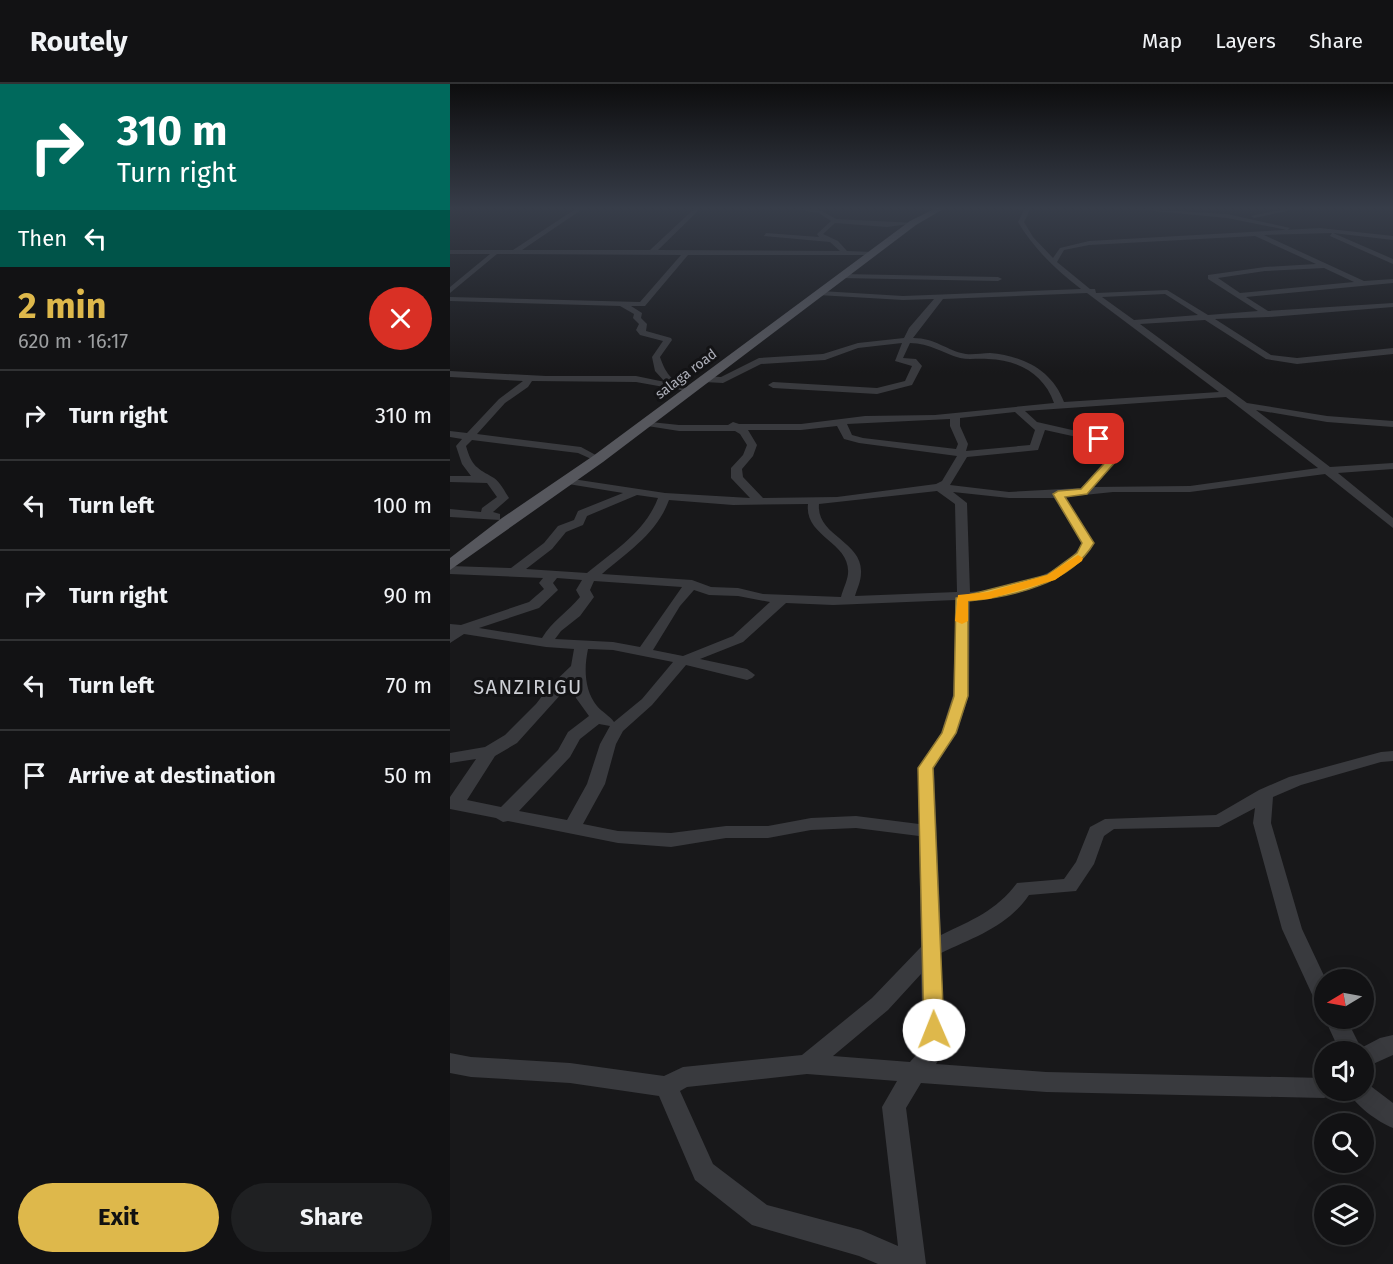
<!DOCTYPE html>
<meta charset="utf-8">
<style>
:root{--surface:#121214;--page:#1f2022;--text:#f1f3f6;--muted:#9c9ea0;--line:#313234;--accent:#deb84b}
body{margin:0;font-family:"Fira Sans",sans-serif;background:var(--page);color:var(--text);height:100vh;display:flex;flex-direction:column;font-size:22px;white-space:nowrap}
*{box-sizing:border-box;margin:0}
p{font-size:20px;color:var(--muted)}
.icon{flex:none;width:33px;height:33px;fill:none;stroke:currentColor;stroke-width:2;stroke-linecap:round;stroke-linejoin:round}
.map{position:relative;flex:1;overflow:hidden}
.sheet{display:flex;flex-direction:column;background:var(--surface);width:450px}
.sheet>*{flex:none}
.top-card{background:#00695c;color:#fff;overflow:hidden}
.needle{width:39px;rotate:260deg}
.controls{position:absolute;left:864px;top:885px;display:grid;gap:12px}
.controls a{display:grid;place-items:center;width:60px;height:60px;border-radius:50%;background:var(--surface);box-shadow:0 6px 24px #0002,0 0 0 2px var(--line);font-size:30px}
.pin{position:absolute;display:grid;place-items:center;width:51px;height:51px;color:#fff;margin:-26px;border-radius:12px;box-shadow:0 3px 9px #0006}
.me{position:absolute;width:66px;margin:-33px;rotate:359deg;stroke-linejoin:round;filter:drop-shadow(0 0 4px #0008)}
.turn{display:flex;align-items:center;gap:21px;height:126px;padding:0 18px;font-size:27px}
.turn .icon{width:78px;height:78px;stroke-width:2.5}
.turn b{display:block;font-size:42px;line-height:51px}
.then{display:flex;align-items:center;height:57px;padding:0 18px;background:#0003;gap:12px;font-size:22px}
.round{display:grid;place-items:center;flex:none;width:63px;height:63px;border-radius:32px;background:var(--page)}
.overview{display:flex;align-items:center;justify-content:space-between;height:102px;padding:0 18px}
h1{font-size:36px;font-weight:700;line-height:45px;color:var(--accent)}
.action{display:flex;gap:12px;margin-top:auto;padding:12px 18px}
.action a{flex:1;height:69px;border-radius:36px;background:var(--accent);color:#111;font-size:24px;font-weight:700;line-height:69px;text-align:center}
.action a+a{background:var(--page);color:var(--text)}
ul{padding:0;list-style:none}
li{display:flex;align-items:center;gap:18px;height:90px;padding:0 18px;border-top:2px solid var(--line)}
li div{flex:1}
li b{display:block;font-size:22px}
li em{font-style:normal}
header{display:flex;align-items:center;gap:36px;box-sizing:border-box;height:84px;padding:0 30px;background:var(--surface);border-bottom:2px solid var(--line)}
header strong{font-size:28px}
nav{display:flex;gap:33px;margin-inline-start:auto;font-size:21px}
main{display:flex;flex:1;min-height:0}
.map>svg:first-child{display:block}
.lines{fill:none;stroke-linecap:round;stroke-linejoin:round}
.minor{fill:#393a3e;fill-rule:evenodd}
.major{fill:#56575d;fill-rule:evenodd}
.route{fill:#deb84b;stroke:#907831;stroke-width:1.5}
.slow{fill:#f59e0b}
.labels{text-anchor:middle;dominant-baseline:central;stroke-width:6;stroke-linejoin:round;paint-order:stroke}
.far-street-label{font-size:14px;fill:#acaeb8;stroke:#131315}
.quarter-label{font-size:20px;letter-spacing:1.5px;fill:#ccced4;stroke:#131315}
</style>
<header>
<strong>Routely</strong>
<nav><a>Map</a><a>Layers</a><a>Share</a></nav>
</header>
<main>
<section class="sheet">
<div class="top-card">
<div class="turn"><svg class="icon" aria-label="right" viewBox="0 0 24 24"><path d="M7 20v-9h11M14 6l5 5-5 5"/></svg><div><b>310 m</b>Turn right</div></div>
<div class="then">Then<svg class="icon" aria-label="left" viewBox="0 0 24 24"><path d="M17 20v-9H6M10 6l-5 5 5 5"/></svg></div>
</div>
<div class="overview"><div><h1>2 min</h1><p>620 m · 16:17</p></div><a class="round" style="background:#d93025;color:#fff"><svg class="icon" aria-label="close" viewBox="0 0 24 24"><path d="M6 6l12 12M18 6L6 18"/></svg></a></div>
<ul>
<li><svg class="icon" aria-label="right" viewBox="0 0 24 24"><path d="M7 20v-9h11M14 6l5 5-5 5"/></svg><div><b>Turn right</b></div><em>310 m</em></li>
<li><svg class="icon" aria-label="left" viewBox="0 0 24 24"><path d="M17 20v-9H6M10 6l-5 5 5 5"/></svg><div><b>Turn left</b></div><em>100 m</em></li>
<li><svg class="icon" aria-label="right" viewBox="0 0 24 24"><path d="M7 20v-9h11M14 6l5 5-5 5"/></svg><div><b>Turn right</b></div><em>90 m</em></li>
<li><svg class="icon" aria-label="left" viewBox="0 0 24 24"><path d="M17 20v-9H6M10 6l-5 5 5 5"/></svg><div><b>Turn left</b></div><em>70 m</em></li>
<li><svg class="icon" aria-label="arrive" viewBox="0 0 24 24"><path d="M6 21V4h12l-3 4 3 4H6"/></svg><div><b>Arrive at destination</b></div><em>50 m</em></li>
</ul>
<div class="action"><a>Exit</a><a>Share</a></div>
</section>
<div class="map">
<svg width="943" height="1180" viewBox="0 0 943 1180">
<rect width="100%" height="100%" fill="#18181a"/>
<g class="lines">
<path class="minor" d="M127 124H134L72 166H200L245 124H251L208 166 390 167 380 158 314 152 316 149 369 153 367 150 381 137 369 129 337 124 370 126 386 135 466 139 437 143 385 139 373 150 388 157 397 167 424 168 422 171H238L195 222H181L192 229 191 234 197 240 196 247 221 254 222 256 210 273C216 291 224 300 242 304V308L186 298 82 297 78 303 55 319 27 350 131 363 153 375 148 378 128 369 22 356 16 362C22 383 27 384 44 394 50 398 55 408 59 414L43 428 50 430V436L0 433V425L31 428 32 424 47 413 37 399 0 398V392H21L12 380 6 362 12 355 0 353V347L17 349 49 315 73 297 0 293V287L96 292H186L215 298 205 287 202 273 213 257 190 251 186 246 189 240 183 234 184 230 170 222 0 217V213L190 218 231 171 47 170 0 209V203L40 170H0V166H63Z
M575 124H581L574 138 583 153 603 174 610 164 639 157 870 144 943 152V156L883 149 943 175V180L880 152 882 149 814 151 914 197 943 195V199L796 213 818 227 943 219V223L819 233 765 235 821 271 847 274 943 264V270L847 280 816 275 755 236 690 240 797 319 877 332 943 337V343L877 338 806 326 880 383 943 379V385L888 389 943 434V444L875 390 740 408H663L615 413 644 459C625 498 561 514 520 516L519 611 507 649 484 684 491 851C522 836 546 827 567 799L614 795 626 778 640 743 655 735 766 731 809 706 839 693 931 668 943 667V677L931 678 851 701 823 713 821 739 852 845 876 896 874 922 866 919 832 845 803 739 805 724 769 743 664 745 654 752 644 780 626 807 579 811C558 842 525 853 491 869L495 966 486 980 596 988 874 994V1006H884L882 1011 874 1014 596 1008 471 999 456 1024 476 1180H428L409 1172 302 1141 245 1096 209 1012 120 999 21 993 0 989V969L21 973 120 979 214 992 233 983 352 971 422 914 471 863 469 752 406 744 361 746 318 754H276L221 763 168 759 58 737 53 738 46 734 0 725V713L26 675 0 679V669L35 663 55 651 86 620 99 603 121 582 124 565 96 563 14 550 0 559V540L11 541 79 518 94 505 89 499 93 494 0 490V482L61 484 94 459 108 442 124 436 128 427 173 409 112 399 110 397 116 394 215 409 300 414 281 394V384L293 371 297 361 290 350 285 347H229L191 341V337L229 341H278L283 338 289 340H351L415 332 485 331 604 319C594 290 568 276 538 275 528 274 519 276 510 274 492 269 480 259 460 259L453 274 466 275 472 282 462 301 427 310 323 304 318 301 323 298 427 304 455 297 462 282 445 277 452 259 408 264 375 276 311 280 273 299 254 298 249 295 254 292 271 293 309 274 373 270 408 259 454 254 459 244 484 215 453 216 368 211 371 207 453 212 631 205C606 186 584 165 568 138ZM805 152 866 180 815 183 758 191V195L808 227 758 231 717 206 646 209 645 205H640L607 178 614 166 639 161ZM874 184 904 198 790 209 768 194 815 187ZM637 209 769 308 614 318C602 286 573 272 540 269 532 269 524 271 516 270 497 267 486 254 463 254L493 215ZM715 210 748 231 684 236 652 213ZM776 313 868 384 740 402 644 403 666 377 661 360 653 353 587 338 575 327ZM565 328 585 346 580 361 516 367 518 360 510 342V334ZM500 335V342L508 360 506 365 413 354 402 351 397 340ZM387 342 394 355 409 359 507 372 492 397 486 400 387 413 313 414 293 393 292 385 303 372 307 361 298 346H351ZM595 346 645 357 651 361 655 377 631 404 559 408 500 401 517 373 588 366ZM487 407 505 420 507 508 405 512C407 505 411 497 411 489 413 457 366 452 369 420ZM503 408 559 414H604L632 459C615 492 555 506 520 508L517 419ZM187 411 208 414C195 448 165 466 137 489L76 485 102 465 116 448 133 441 137 432ZM219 416 283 421 358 420C354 453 401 458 398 490 397 498 393 505 391 513L313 510 288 504 261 503 242 496 152 490C179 467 207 449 219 416ZM107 494 132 496 126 506 130 513C118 528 102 537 92 554L29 544 89 524 108 506 103 499ZM144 497 232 503 190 563 163 558 105 555 111 547 130 532 144 513 140 506ZM244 506 259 511 288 512 320 518 283 552 233 572 203 566 230 522ZM506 516 503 611 491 649 468 684 469 740 406 732 361 734 318 742H276L221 749 168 747 133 740 155 700 166 660 173 647 202 621 236 581 297 596 302 594 305 591 297 585 250 575 293 558 336 519 383 521ZM138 565 163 566 223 578 192 615 164 638C160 632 152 628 147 622 134 606 134 584 138 565ZM122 598 126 614 139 632 118 648 108 666 51 723 17 716 45 672 67 659ZM149 640 160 642 150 660 137 700 117 736 69 727 120 673 130 655ZM471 890 473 963 460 978 383 972 438 926ZM357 990 447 997 432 1023 448 1162 411 1146 317 1121 263 1080 230 1007 237 1003Z
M673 124 777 130 840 144 837 146 777 134Z
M839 124H851L804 134 801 132Z
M393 190 548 193 552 195 548 197 390 194Z
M874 933 896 934 911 964 930 954 943 951V971L914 984V968H890Z
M914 997 943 1019V1044C928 1038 904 1021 898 1006H914Z"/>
<path class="major" d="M486 124H495L466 141 153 378 0 486V474L52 434 143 372 460 137Z"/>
</g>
<linearGradient id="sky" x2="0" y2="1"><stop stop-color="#0d0d0e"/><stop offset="0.43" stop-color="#373d49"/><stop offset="1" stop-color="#373d49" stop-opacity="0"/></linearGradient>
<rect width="943" height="289" fill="url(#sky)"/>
<path class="route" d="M649 352 661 360 666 377 637 410 615 413 644 459C620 500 562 513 518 517V612L506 649 483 684 494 946 491 952 484 954 477 952 474 946 468 684 492 649 504 612 506 514 597 491 627 469 632 459 603 410 608 407 631 405 653 381 656 377 652 361 644 355Z"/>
<path class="slow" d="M628 471 633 474 632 477 605 496 539 515 518 517V537L512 540 505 537 508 511 538 508 597 491Z"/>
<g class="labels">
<g class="far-street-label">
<text transform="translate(236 290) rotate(-37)">salaga road</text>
</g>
<g class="quarter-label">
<text x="78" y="603">SANZIRIGU</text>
</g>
</g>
</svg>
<div class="controls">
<a><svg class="needle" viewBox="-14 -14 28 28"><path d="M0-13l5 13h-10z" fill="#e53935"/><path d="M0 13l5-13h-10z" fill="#9c9ea0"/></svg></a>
<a><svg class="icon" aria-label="sound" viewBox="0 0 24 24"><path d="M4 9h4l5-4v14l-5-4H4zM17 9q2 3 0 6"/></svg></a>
<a><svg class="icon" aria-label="search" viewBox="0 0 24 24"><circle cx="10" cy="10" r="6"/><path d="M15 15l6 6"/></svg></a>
<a><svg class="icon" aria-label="layers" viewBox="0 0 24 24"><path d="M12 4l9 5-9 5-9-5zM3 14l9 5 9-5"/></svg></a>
</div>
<div class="pin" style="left:649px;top:355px;background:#d93025"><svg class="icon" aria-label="arrive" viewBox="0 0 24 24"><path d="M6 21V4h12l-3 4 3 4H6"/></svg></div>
<svg class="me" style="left:484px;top:946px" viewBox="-20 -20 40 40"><circle r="19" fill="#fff"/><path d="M0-13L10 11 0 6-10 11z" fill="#deb84b"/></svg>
</div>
</main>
